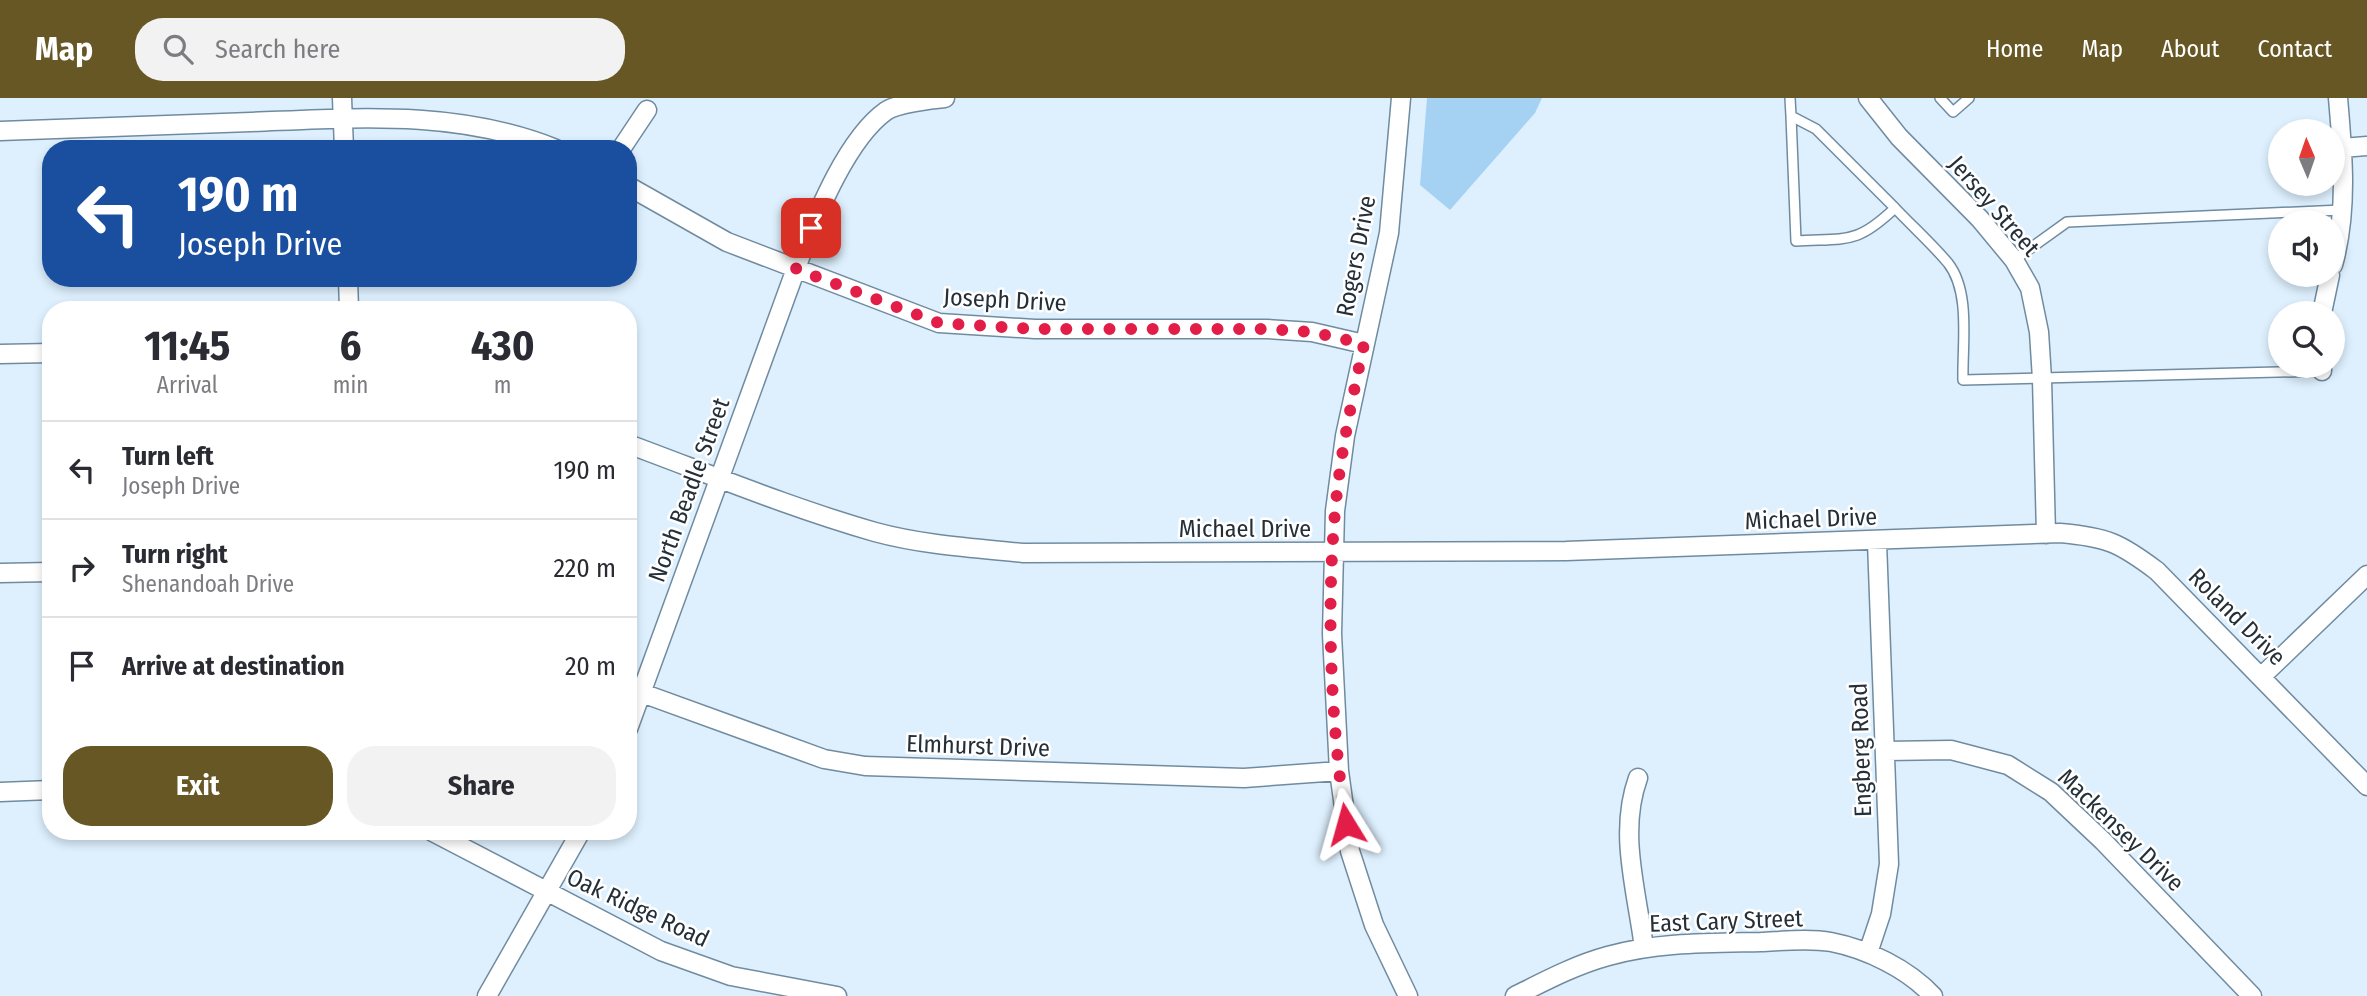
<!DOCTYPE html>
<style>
:root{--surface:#fff;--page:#f2f2f3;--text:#2b2b33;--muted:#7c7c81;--line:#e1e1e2;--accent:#675724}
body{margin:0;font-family:"Fira Sans Condensed",sans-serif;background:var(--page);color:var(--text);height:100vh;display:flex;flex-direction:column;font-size:26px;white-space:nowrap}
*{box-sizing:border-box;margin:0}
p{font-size:23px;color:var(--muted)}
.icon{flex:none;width:38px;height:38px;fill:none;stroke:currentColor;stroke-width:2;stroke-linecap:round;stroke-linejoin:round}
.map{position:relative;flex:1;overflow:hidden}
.details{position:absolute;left:42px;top:203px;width:595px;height:539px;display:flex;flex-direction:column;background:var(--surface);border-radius:28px;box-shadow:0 4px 10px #0003}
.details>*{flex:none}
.hud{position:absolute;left:42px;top:42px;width:595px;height:147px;border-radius:28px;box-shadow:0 4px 10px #0003;background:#1a4fa0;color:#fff;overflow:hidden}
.needle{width:46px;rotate:358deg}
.fabs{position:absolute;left:2268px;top:21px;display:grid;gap:14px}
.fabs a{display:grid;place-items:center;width:77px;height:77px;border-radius:50%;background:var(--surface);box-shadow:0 4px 10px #0003;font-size:35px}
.pin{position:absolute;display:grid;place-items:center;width:60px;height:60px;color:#fff;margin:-30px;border-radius:14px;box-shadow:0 4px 10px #0006}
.me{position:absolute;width:77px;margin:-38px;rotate:352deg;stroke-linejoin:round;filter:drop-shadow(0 0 5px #0008)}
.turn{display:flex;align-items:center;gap:24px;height:147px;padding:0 21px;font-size:32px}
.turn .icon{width:91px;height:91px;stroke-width:2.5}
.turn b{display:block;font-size:49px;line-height:60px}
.eta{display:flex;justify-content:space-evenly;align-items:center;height:119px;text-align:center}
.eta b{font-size:42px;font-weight:700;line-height:49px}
.action{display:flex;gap:14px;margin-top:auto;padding:14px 21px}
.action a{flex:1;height:80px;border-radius:28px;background:var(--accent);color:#fff;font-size:28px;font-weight:700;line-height:80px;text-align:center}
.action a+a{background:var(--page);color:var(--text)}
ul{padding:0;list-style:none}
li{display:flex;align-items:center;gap:21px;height:98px;padding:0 21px;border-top:2px solid var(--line)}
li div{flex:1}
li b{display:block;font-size:26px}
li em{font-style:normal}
header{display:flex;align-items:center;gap:42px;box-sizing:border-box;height:98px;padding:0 35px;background:var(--accent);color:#fff}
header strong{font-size:33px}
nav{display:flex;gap:38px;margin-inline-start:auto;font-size:24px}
.search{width:490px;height:63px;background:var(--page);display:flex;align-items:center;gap:18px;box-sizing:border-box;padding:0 24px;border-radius:28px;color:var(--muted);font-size:26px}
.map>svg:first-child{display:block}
.green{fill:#a5d1f3}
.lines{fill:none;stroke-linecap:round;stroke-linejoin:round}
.lane-casing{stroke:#708ba0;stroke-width:12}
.street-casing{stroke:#708ba0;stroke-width:21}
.lane{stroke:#fff;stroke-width:9}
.street{stroke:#fff;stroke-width:18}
.route{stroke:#e11d48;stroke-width:12;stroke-dasharray:0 21.6}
.labels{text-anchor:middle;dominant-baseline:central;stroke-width:5;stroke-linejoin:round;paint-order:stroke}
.street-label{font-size:24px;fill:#242f38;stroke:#fff}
</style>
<header>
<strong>Map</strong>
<div class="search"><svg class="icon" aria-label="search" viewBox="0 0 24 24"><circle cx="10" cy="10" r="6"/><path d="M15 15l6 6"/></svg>Search here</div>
<nav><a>Home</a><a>Map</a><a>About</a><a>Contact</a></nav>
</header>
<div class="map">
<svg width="2367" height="898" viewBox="0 0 2367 898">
<rect width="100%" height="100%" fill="#def0fe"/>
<path class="green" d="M1427 0H1542L1535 15 1450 112 1420 87Z"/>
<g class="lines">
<defs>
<path id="lane" d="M1790 0 1791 18 1796 143C1847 140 1856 147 1895 110L1816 31 1791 18
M1940 0 1953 14 1969 0
M1895 110C1912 128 1932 146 1948 165 1971 194 1962 247 1963 282L2322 273
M2014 162 2067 124 2342 112"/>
<path id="street" d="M342 0 344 51
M1401 0 1389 135 1345 338 1335 413 1332 536 1339 673 1350 753 1374 827 1408 898
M1868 0 1899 39 1980 121 2014 162 2030 190 2039 234 2042 281 2046 436
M0 33C84 30 167 27 251 24 354 20 457 11 556 51
M2342 50 2367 48
M621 51 647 12
M628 88 727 144 939 225 1035 231H1267L1312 234 1364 246
M2333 167C2348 113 2343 56 2338 0
M348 180 349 212
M2322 215 2330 177
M0 256 51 255
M2322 268V273
M628 346C709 376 791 410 875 434 923 447 973 450 1023 455L1566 453 2060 435C2107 439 2120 445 2157 473L2367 688
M0 475 51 474
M2262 578 2367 477
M628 590 824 661 865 668 1244 680 1339 673
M628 631 801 157C818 113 848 40 886 13 896 6 932 1 945 0
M1886 653 1951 652 2008 667 2051 694 2103 743 2252 898
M1638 680C1618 735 1637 793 1644 850
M0 694 51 692
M431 733 661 853 731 878 837 898
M1868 855 1881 816 1889 766 1877 444
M487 898 581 733
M1515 898C1545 883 1575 867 1608 858 1658 844 1710 845 1761 844 1783 843 1809 840 1831 844 1867 851 1908 871 1933 898"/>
</defs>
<use href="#lane" class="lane-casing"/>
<use href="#street" class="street-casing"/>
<use href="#lane" class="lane"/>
<use href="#street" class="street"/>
</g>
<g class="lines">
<path class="route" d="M811 130 796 171 939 225 1035 231H1267L1312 234 1364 246C1352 302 1340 357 1335 414 1326 516 1331 625 1346 726"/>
</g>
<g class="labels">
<g class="street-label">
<text transform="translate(1994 108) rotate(49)">Jersey Street</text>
<text transform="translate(1356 158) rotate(-79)">Rogers Drive</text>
<text transform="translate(1005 202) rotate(3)">Joseph Drive</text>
<text transform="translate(689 392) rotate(-70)">North Beadle Street</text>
<text transform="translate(1811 421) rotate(-2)">Michael Drive</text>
<text x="1245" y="431">Michael Drive</text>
<text transform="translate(2237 519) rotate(45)">Roland Drive</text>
<text transform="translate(978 648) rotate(2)">Elmhurst Drive</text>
<text transform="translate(1861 652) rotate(-92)">Engberg Road</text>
<text transform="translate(2121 732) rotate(44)">Mackensey Drive</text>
<text transform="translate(638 810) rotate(25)">Oak Ridge Road</text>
<text transform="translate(1726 823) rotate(-2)">East Cary Street</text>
</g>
</g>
</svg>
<div class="fabs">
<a><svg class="needle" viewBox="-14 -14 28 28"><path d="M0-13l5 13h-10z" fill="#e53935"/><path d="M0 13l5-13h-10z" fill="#7c7c81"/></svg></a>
<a><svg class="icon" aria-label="sound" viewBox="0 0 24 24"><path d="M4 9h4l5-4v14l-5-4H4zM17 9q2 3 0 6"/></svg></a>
<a><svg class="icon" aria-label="search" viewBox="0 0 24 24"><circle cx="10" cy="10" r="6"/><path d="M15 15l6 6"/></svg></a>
</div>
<div class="pin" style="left:811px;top:130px;background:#d93025"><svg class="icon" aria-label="arrive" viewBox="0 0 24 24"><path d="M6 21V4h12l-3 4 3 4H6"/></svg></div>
<svg class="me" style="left:1346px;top:726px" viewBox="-20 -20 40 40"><path d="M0-17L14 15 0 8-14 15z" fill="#e11d48" stroke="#fff" stroke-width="4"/></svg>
<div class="hud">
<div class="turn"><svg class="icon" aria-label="left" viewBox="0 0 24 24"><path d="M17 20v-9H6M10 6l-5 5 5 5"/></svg><div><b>190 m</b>Joseph Drive</div></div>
</div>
<section class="details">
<div class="eta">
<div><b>11:45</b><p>Arrival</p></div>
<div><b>6</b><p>min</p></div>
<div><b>430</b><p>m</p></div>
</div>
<ul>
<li><svg class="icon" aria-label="left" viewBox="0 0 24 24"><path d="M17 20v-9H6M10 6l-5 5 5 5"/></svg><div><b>Turn left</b><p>Joseph Drive</p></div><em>190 m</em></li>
<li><svg class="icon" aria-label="right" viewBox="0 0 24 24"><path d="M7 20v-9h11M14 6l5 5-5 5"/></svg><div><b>Turn right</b><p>Shenandoah Drive</p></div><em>220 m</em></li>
<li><svg class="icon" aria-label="arrive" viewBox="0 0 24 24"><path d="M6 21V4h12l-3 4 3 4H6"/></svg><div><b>Arrive at destination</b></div><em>20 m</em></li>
</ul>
<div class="action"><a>Exit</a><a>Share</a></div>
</section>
</div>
